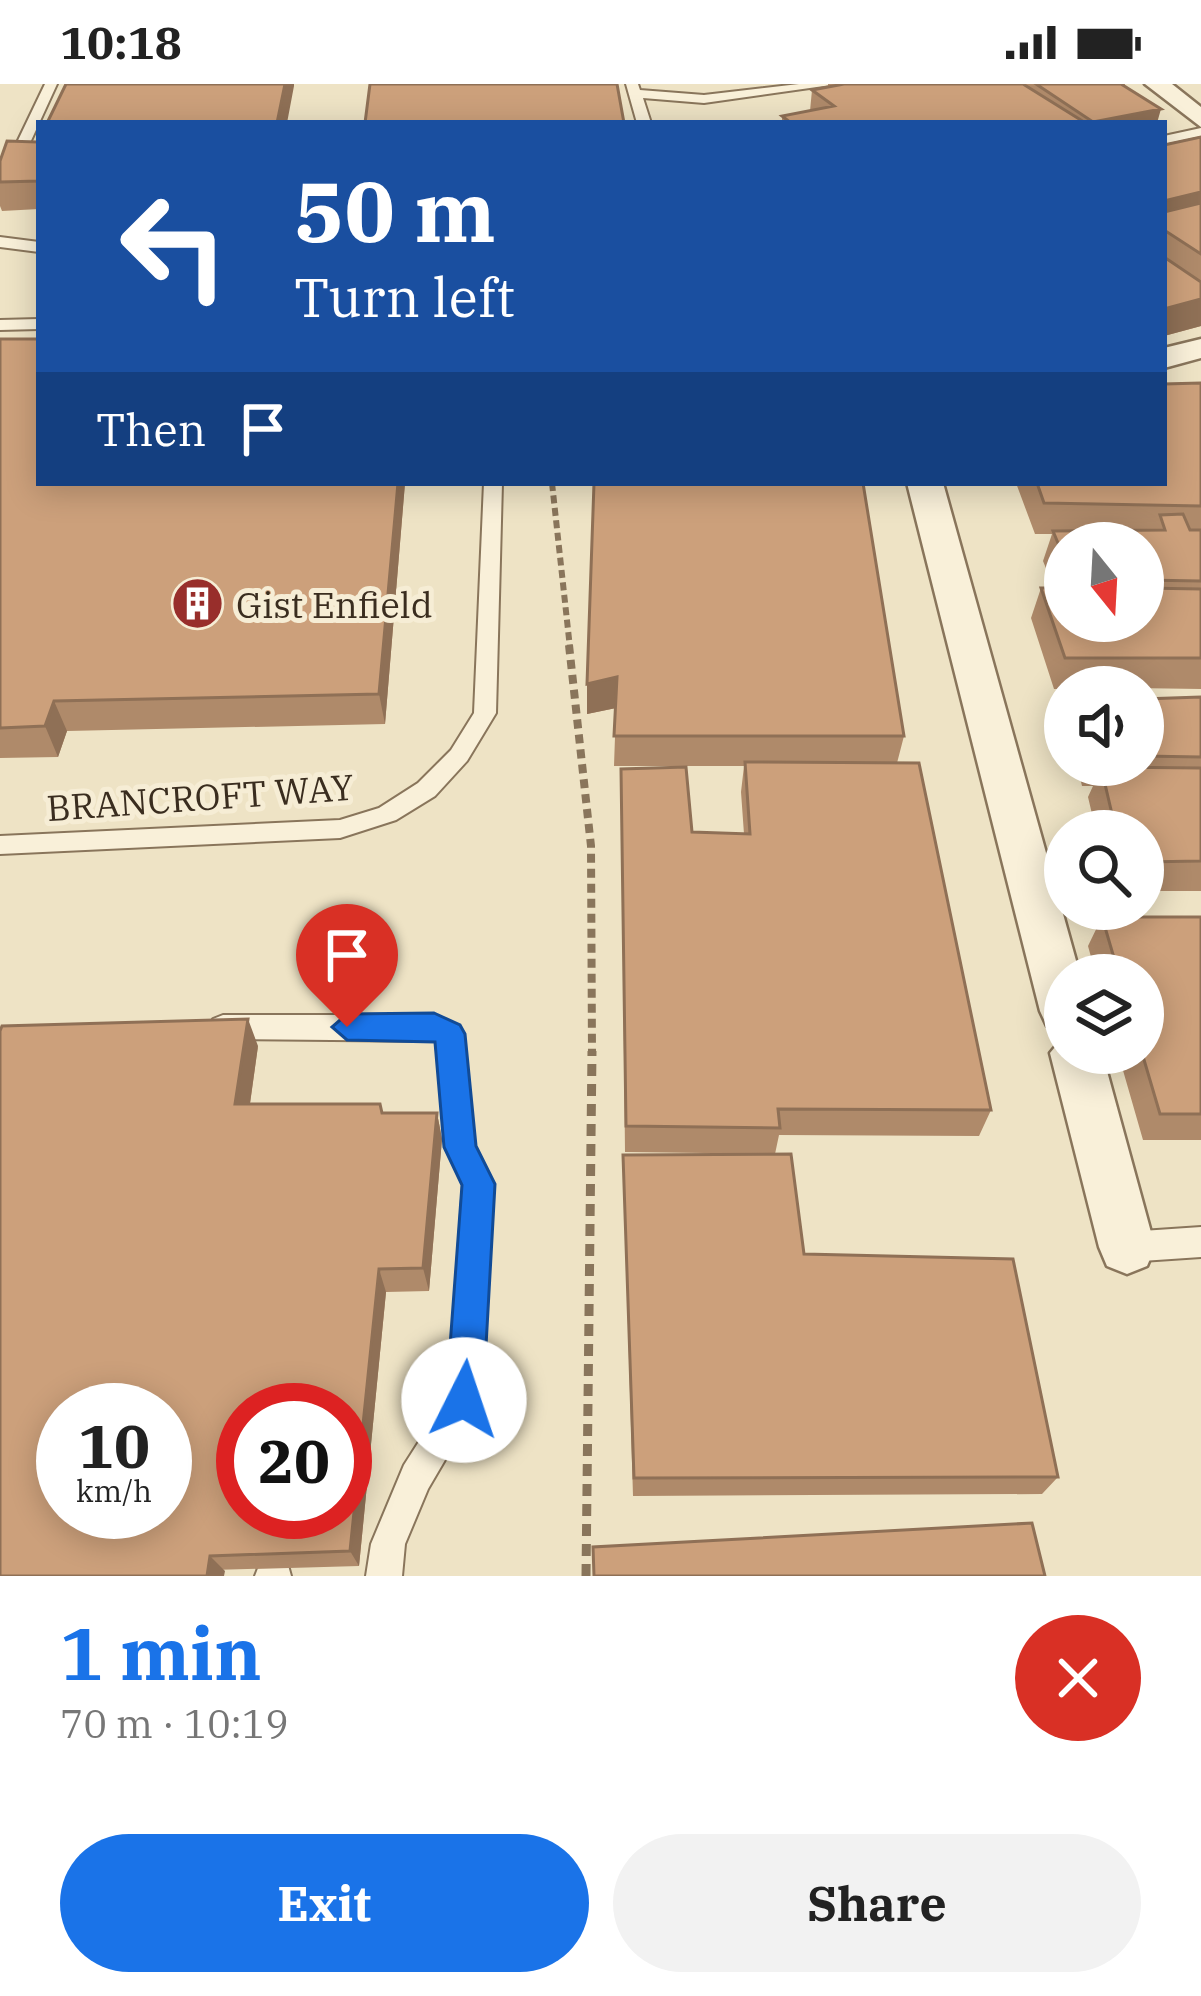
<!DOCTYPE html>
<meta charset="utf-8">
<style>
:root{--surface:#fff;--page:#f2f2f2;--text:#222;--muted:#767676;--accent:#1a73e8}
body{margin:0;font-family:"IBM Plex Serif",serif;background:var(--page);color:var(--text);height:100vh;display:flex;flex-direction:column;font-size:45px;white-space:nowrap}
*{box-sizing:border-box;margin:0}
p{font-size:39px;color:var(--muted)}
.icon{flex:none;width:66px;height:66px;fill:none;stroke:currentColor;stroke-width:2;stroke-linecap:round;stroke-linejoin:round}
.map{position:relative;height:1492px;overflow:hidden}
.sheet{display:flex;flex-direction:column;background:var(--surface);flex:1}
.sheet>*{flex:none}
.hud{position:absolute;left:36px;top:36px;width:1131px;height:366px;border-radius:0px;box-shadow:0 6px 30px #0003;background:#1a4fa0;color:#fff;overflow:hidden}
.needle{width:78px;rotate:162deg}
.tools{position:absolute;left:1044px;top:438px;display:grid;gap:24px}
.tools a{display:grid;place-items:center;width:120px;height:120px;border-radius:50%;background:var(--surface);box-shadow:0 6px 30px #0003;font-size:60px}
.speed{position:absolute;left:36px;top:1299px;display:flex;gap:24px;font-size:60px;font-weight:700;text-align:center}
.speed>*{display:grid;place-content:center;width:156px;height:156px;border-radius:50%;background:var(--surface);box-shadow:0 6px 30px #0003;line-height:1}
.speed small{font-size:30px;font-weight:400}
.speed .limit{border:18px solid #d22;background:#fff;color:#111}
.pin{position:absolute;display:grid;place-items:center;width:102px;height:102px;color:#fff;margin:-123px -51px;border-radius:50% 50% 50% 0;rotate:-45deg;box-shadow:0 0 12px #0007}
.pin .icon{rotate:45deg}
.me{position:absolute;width:132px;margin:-66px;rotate:4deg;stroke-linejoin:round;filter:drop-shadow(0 0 9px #0008)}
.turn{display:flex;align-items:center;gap:42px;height:252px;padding:0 60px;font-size:54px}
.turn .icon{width:156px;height:156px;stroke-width:2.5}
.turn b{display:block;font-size:84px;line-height:102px}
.then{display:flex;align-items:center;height:114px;padding:0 60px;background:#0003;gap:24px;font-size:45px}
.round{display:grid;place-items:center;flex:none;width:126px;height:126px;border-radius:63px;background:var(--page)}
.headline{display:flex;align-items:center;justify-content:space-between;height:204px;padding:0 60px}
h1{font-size:72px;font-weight:700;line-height:90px;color:var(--accent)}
.action{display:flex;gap:24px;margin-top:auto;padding:24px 60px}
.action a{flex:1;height:138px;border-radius:72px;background:var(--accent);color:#fff;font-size:48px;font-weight:700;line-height:138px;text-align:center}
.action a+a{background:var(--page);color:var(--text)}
.status{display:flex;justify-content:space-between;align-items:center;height:84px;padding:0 60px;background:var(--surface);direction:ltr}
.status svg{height:33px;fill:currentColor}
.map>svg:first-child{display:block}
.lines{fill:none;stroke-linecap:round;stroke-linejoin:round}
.service-casing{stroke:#89755b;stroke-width:4}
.minor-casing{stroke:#89755b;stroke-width:5}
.path-far2{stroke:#89755b;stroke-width:6;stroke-dasharray:8 4.5;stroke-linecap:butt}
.path-far1{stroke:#89755b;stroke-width:8;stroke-dasharray:9 6;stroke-linecap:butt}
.path{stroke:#89755b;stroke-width:9;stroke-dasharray:12 8;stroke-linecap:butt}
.service{fill:#f9f0d9;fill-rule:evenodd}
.minor{fill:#f9f0d9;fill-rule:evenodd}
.wall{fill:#af8a6a;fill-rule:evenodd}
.shaded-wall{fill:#8f7056}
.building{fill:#cca07b;stroke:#8f7056;stroke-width:3;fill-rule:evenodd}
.route{fill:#1a73e8;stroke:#114b97;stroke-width:3}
.labels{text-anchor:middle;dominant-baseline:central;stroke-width:10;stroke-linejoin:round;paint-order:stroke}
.poi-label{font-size:36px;fill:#3a2d1f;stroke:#f6edd5;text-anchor:start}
.street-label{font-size:36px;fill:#3a2d1f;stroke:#f6edd5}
</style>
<div class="status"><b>10:18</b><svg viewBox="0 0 49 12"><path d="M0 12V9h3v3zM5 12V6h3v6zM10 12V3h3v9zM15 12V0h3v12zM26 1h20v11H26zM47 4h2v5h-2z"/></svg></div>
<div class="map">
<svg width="1201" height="1492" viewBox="0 0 1201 1492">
<rect width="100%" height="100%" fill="#eee3c5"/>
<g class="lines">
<defs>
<path id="service" d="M45 0H57L7 109 0 113V94Z
M626 0H638L640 6 704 11 799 0H838L704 19 643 14 651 39H637Z
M1201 44V52L1164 60V52Z
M0 153 39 158V168L0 163Z
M39 235V245L0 246V236Z
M484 399H502L496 629 467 677 435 712 396 736 340 754 0 770V752L340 736 379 724 418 699 451 666 474 629Z
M223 931H434L459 942 463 950 474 1062 493 1100 480 1316 428 1405 405 1460 402 1492H366L371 1460 404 1381 448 1312 463 1101 446 1063 436 957 223 955 213 951 210 943 213 935Z
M1201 1143V1173L1127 1178 1116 1173 1112 1163 1116 1153 1127 1148Z
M274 1468 286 1474 291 1492H255L262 1474Z"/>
<path id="minor" d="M1145 0H1172L1201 23V43Z
M1201 255V274L1164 284V264Z
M907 399H943L1080 891H1065V948L1047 942 1040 927Z
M1065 951V969H1102L1155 1163 1147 1182 1127 1190 1107 1182 1099 1163 1050 969Z"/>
</defs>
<use href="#service" class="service-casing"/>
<use href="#minor" class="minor-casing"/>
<path class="path-far2" d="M552 399 570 564"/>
<path class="path-far1" d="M569 561 591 762 592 970"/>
<path class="path" d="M586 1492 592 967"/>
<use href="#service" class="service"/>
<use href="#minor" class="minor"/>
</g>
<path class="wall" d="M828 0H1125V2L1157 39H782V32L810 27 812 6 828 3Z
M1201 53V242L1164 252V61Z
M39 55V125L2 127 0 122V77L37 58Z
M0 255 405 399 385 640 67 647 58 673 0 674Z
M1201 299V605L1065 603V605H1054L1031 534 1041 504H1054L1043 477 1052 450H1035L1016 399H1164ZM1065 459H1143V537H1065Z
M587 600 904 652 897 679 991 1026 979 1052 779 1051 775 1070 625 1068 621 685 692 748 744 750 741 708 744 682H614L616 624 587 630Z
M1201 613V807H1143V747H1096L1088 713 1093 702H1082L1077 681H1143V615Z
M1102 833H1201V1056H1143L1118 969H1143V891H1096L1088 862Z
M258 962 250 1020 382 1029H437L442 1055 429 1207 386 1208 359 1482 0 1492Z
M623 1071 804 1170 1058 1393 1042 1410 633 1412Z"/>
<path class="shaded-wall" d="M285 0H294V2L287 39H277Z
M1161 25 1157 39H1093Z
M1201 108V134L1164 143V117Z
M1201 215V242L1164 252V225Z
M398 399H405L385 640 379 610Z
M617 593 616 624 587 630V600Z
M54 617 67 647 58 673 45 642Z
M248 935 258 962 246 1047 235 1020Z
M437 1029 442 1055 429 1207 423 1184Z
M379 1185 386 1208 359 1482 350 1467Z
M210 1472 225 1487 224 1492H207Z"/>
<path class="building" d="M66 0H285L277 39H47Z
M370 0H617L624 39H365Z
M844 0H1023L1084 38 791 39 782 32 834 22 812 6Z
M1036 0H1121L1161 25 1093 38Z
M1201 53V108L1164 117V61Z
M39 55V97L0 98V77L7 57 37 58Z
M1201 119V170L1164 146V128Z
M1164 173 1201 198V215L1164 225Z
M0 255H39V399H398L379 610 54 617 45 642 0 644Z
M1201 299V422L1044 419 1037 399H1164V300Z
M594 399H863L904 652H614L617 593 587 600Z
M1183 430 1190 446H1201V497L1143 496V459H1065V476L1053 447 1165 446 1160 431Z
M1041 504H1065V537H1143V504L1201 505V574H1065Z
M1201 613V673L1143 672V615Z
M745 678 919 679 991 1026 778 1025 780 1044 626 1042 621 685 686 683 692 748 750 750Z
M1101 683 1201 684V777L1143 778V747H1116Z
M1102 833H1201V1030H1160L1142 969 1143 891H1119Z
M248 935 235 1020H380L382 1029H437L423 1184 379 1185 350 1467 210 1472 207 1492H0V947L2 942ZM63 1326H165V1428H63ZM243 1326H345V1428H243Z
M791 1070 804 1170 1013 1175 1058 1393 634 1394 623 1071Z
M1032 1439 1045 1492H594L593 1463Z"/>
<path class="route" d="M434 929 460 941 465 950 476 1062 495 1100 483 1316 477 1329 464 1335 451 1329 446 1316 462 1101 444 1063 435 958 347 956 332 943 347 930Z"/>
<defs>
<symbol id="building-disc" viewBox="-11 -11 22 22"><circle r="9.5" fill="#982e2b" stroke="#f6edd5"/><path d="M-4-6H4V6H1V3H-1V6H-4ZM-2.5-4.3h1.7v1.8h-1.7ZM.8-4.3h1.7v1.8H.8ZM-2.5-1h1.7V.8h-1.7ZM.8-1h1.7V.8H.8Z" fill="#fff"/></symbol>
</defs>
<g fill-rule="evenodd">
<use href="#building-disc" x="168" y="490" width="59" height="59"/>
</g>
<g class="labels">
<g class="poi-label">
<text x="236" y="520">Gist Enfield</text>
</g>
<g class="street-label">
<text transform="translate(200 713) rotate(-4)">BRANCROFT WAY</text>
</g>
</g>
</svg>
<div class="tools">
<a><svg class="needle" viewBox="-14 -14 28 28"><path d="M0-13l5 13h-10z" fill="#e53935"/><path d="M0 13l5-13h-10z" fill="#767676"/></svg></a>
<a><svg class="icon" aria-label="sound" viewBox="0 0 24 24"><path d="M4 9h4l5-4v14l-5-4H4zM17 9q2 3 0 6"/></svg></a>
<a><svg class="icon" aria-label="search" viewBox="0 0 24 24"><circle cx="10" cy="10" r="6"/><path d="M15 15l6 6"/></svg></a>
<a><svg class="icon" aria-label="layers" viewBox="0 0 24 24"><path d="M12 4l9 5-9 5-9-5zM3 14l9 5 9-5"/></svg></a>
</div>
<div class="speed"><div>10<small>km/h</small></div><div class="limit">20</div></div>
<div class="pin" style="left:347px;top:943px;background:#d93025"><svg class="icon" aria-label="arrive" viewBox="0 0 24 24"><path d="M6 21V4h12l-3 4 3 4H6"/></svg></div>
<svg class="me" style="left:464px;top:1316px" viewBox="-20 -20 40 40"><circle r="19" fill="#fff"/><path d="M0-13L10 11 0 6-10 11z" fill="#1a73e8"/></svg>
<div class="hud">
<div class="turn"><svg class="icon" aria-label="left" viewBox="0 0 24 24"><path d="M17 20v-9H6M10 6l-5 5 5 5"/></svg><div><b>50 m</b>Turn left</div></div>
<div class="then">Then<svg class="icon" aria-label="arrive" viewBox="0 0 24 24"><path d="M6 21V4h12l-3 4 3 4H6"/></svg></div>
</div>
</div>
<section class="sheet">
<div class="headline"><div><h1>1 min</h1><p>70 m · 10:19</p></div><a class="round" style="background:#d93025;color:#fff"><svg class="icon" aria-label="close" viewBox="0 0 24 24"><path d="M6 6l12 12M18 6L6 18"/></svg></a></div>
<div class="action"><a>Exit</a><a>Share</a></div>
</section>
